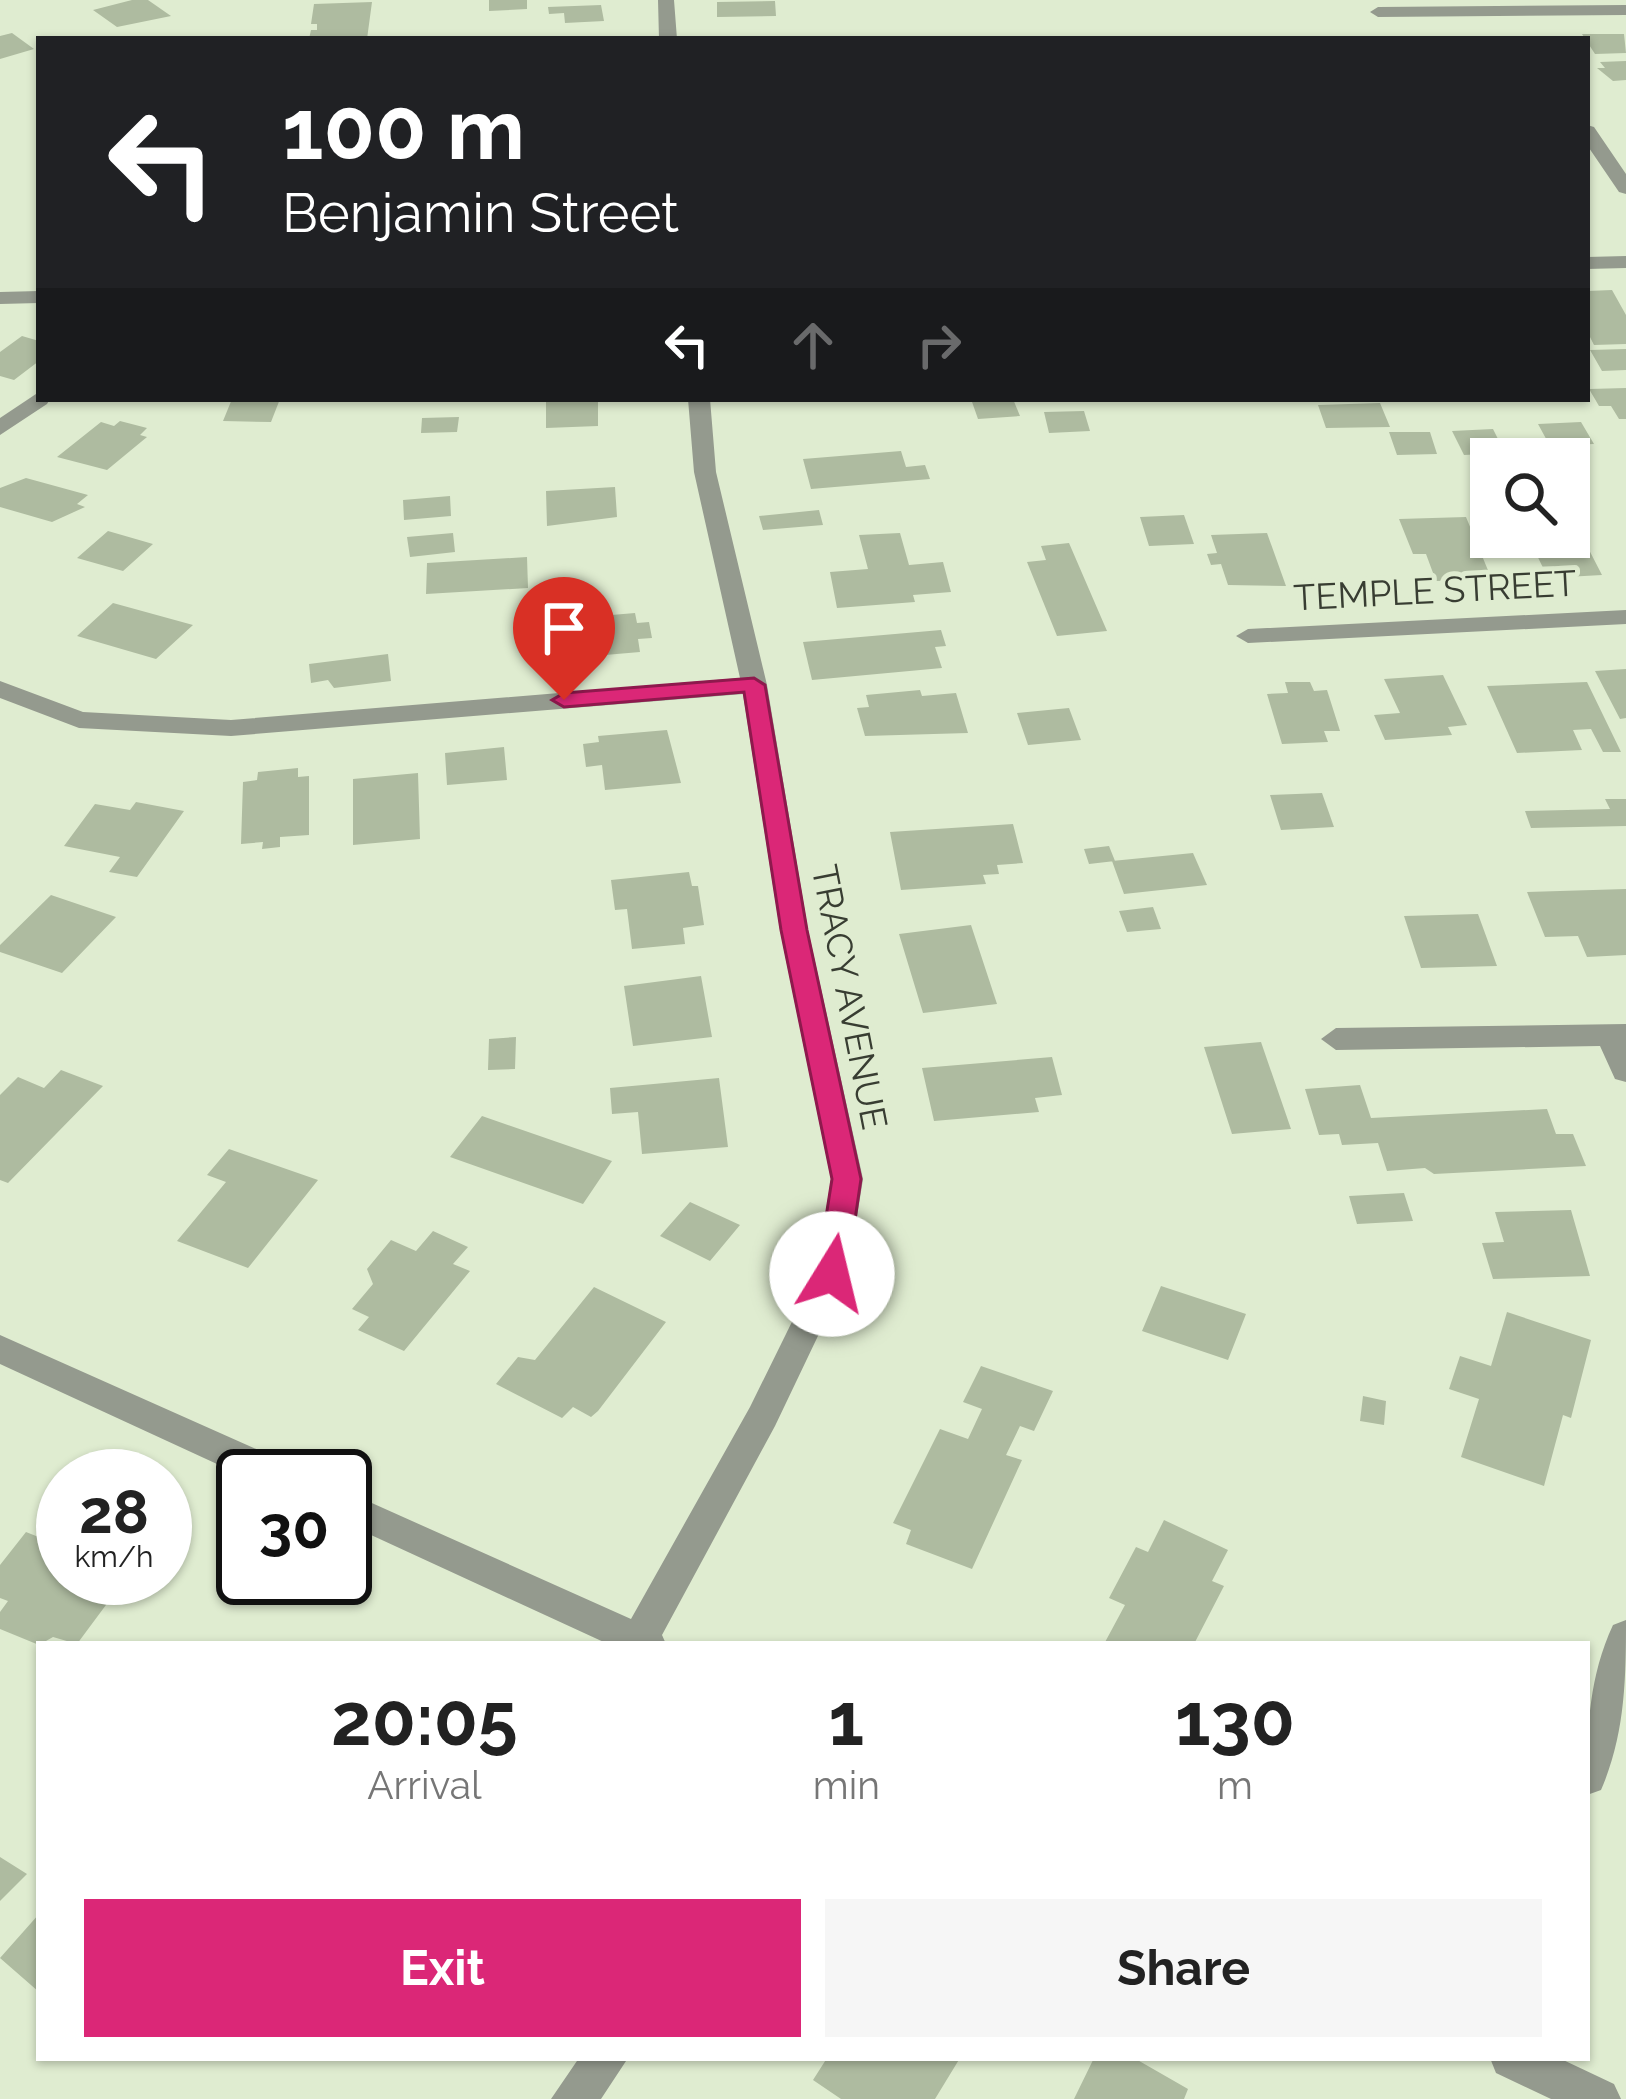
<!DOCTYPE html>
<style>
:root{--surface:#fff;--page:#f6f6f6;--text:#222;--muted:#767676;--accent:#db2777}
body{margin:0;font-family:Raleway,sans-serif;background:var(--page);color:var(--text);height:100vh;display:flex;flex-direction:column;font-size:45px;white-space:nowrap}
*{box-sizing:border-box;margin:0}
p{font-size:39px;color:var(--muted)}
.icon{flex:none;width:66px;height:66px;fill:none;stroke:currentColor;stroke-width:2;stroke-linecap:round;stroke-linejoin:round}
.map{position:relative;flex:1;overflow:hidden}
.details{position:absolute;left:36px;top:1641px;width:1554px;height:420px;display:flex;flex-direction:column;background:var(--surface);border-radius:0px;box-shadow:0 3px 9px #0004}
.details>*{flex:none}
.hud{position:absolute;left:36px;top:36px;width:1554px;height:366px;border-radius:0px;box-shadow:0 3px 9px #0004;background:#202124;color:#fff;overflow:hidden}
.tools{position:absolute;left:1470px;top:438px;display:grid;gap:24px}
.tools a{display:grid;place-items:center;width:120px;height:120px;border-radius:0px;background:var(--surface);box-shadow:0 3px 9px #0004;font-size:60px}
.speed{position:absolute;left:36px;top:1449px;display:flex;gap:24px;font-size:60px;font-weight:700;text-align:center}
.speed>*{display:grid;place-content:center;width:156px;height:156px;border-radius:50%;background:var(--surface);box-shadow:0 3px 9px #0004;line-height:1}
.speed small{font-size:30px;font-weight:400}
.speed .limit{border:6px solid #111;border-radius:18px;background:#fff;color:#111}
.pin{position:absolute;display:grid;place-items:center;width:102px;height:102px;color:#fff;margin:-123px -51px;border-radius:50% 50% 50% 0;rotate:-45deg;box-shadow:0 0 12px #0007}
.pin .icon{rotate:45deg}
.me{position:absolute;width:132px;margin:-66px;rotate:9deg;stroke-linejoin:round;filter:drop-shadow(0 0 9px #0008)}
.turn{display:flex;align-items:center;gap:42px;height:252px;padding:0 48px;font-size:54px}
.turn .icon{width:156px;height:156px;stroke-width:2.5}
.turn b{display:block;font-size:84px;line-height:102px}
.lanes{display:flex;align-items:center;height:114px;padding:0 48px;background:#0003;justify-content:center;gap:60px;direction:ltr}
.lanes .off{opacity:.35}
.eta{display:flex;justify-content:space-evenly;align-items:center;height:204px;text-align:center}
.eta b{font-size:72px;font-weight:700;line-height:84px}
.button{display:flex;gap:24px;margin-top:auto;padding:24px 48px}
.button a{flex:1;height:138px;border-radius:0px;background:var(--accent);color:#fff;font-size:48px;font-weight:700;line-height:138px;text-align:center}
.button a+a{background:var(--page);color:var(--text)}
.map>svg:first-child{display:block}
.building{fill:#aebba0}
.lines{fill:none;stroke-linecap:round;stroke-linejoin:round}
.minor{fill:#949a8e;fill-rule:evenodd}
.route{fill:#db2777;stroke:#8e194d;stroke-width:3}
.labels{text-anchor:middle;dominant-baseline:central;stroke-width:10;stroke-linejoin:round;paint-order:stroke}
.street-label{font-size:36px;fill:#383d32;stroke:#dfecd0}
</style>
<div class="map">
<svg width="1626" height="2099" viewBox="0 0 1626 2099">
<rect width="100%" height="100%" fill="#dfecd0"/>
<path class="building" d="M132 0H148L171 16 117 27 93 10Z
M489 0H527V9L489 11Z
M775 1 776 16 717 17V2Z
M372 2 367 39H309L311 30H317V24H311L314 4Z
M601 5 604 21 565 23 564 13 549 14 548 7Z
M12 33 34 49 0 59V36Z
M1582 34H1624L1626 53 1595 54Z
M1626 61V80L1613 81 1597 68H1605L1600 62Z
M1612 290 1626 315V344L1594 345 1587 331V291Z
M22 336 39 341V361L14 380 0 376V352Z
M1626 349V370L1602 371 1590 350Z
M1626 388V419H1619L1611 406H1599L1589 389Z
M232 399H280L271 422 223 421Z
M546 399H598V426L546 428Z
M971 399H1013L1020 416 978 419Z
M1380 403 1390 427 1326 428 1318 405Z
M1084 411 1090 431 1049 433 1044 412Z
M459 417 457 432 421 433 422 418Z
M120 421 147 428 140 435 147 437 107 470 57 457 101 422 114 426Z
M1581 422 1594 444 1550 446 1538 424Z
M1493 429 1505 453 1464 455 1452 431Z
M1389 432H1430L1437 454 1397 455Z
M901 451 906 467 925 465 930 479 811 489 803 459Z
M26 478 88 495 77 504 85 507 52 522 0 507V488Z
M615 487 617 517 547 526 546 491Z
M450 496 451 516 404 520 403 500Z
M819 510 823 525 763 530 759 516Z
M1569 511 1602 575 1548 578 1528 537H1569Z
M1184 515 1194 544 1149 546 1140 517Z
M1466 517 1492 580 1436 581 1426 554H1413L1399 519Z
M108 531 153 544 123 571 77 558Z
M453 533 455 552 410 557 407 537Z
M900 533 909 565 943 562 951 592 913 595 915 602 837 608 830 572 868 569 859 535Z
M1267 533 1286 586 1228 585 1221 564 1211 565 1207 554 1217 553 1211 535Z
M1069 543 1107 631 1057 636 1027 562 1046 560 1041 546Z
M527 557 528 588 426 594 427 563Z
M113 603 193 625 156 659 77 636Z
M635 613 637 623 649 622 652 638 638 639 640 652 535 661 530 622Z
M941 630 946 646 935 647 942 668 812 680 803 642Z
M388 654 391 681 334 688 328 680 311 683 309 664Z
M1626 669V718L1620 719 1595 671Z
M1443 675 1467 725 1448 727 1452 735 1385 740 1374 715 1400 713 1384 679Z
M1285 682H1310L1314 691 1327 690 1340 731H1324L1328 742 1282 744 1267 694 1288 693Z
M1587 682 1621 752H1603L1591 729 1573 730 1582 750 1517 753 1487 686Z
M920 690 922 696 956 693 968 733 865 736 857 708 869 707 866 695Z
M1069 708 1081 740 1028 745 1017 713Z
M667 730 681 783 605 790 602 765 586 767 583 744 599 742 598 736Z
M504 747 507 780 447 785 445 753Z
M298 768V777L309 776V835L280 837V847L262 849 263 842 241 844 243 782 257 780 258 772Z
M418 773 420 839 353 845V779Z
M1322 793 1334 827 1281 830 1270 795Z
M1605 799H1626V826L1531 828 1525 811 1610 809Z
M136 802 184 811 137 877 109 872 120 857 64 846 95 804 130 810Z
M1013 824 1023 863 997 865 999 874 983 875 986 884 901 890 890 832Z
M1109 846 1115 861 1089 864 1084 849Z
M1193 853 1207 885 1124 894 1112 861Z
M689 872 692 886H698L704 925 683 928 685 944 632 949 627 909 615 910 611 880Z
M1626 889V955L1587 957 1578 936 1545 937 1527 892Z
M51 895 116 917 62 973 0 952V945Z
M1153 907 1161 929 1127 932 1119 911Z
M1478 914 1497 966 1421 968 1404 916Z
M971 925 997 1004 923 1013 899 934Z
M701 976 712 1037 633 1046 624 986Z
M516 1037 515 1069 488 1070 489 1039Z
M1261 1042 1291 1129 1232 1134 1204 1047Z
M1052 1057 1062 1095 1035 1098 1039 1112 934 1121 922 1068Z
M61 1070 103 1086 8 1183 0 1180V1095L18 1077 44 1088Z
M719 1078 728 1147 642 1154 638 1112 612 1114 610 1088Z
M1360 1085 1371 1118 1547 1109 1556 1134H1573L1586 1166 1434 1174 1425 1168 1387 1171 1378 1143 1342 1145 1339 1134 1319 1135 1305 1089Z
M482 1116 612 1161 583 1204 450 1157Z
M229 1149 318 1180 248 1268 177 1241 226 1182 207 1175Z
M1404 1193 1413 1221 1357 1224 1349 1196Z
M690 1202 740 1225 710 1261 660 1236Z
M1571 1210 1590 1276 1493 1279 1482 1243 1504 1242 1495 1212Z
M433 1231 468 1247 453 1264 470 1271 404 1351 358 1330 369 1317 352 1309 373 1284 367 1269 391 1240 416 1251Z
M1161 1286 1246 1314 1228 1360 1142 1331Z
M594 1287 666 1322 598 1411 591 1417 573 1407 562 1418 496 1384 518 1357 535 1360Z
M1507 1312 1591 1340 1571 1418 1563 1415 1544 1486 1461 1457 1479 1399 1449 1389 1460 1356 1491 1366Z
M981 1366 1053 1391 1034 1431 1020 1426 1006 1455 1022 1460 972 1569 906 1544 911 1530 893 1523 940 1429 968 1439 982 1409 963 1402Z
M1363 1396 1386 1401 1384 1425 1360 1421Z
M63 1511V1578H126L77 1644 53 1637 39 1645 0 1629V1612L8 1601 0 1598V1565L26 1532 41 1538Z
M1164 1520 1228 1550 1212 1581 1224 1586 1194 1644H1104L1125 1605 1109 1598 1136 1547 1148 1552Z
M0 1857 27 1874 0 1901Z
M39 1914V1992L0 1958Z
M827 2058H960L935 2099H841L813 2080Z
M1094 2058H1134L1188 2089 1184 2099H1074Z"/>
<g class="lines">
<path class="minor" d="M658 0H674L677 39H659Z
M1626 5V15L1378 17 1370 12 1378 7Z
M1587 125 1594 127 1626 174V194L1619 192 1587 145Z
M1626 256V268L1587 269V257Z
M39 291V303L0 304V292Z
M39 392V399H50L47 404 0 435V418Z
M688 399H710L716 472 767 685 808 930 863 1179 848 1273 775 1426 662 1635 666 1644H608L345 1523V1491L631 1619 750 1407 816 1273 831 1179 780 930 743 694 231 736 79 728 0 698V681L83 712 231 720 740 678 694 472Z
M1626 610V624L1248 643 1236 636 1248 629Z
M1626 1024V1082L1615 1079 1600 1046 1336 1050 1321 1039 1336 1028Z
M0 1335 292 1465 297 1476H243L0 1364Z
M1626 1620C1626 1680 1625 1735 1601 1790L1587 1795C1587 1736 1587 1681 1613 1625Z
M579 2058H628L601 2099H551Z
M1490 2058H1559L1614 2084 1621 2099H1551L1496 2073Z"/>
</g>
<path class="route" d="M754 678 765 685 807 930 861 1179 847 1274 832 1285 817 1274 832 1179 781 930 744 692 564 707 552 700 564 693Z"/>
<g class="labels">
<g class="street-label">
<text transform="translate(1435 590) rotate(-3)">TEMPLE STREET</text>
<text transform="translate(850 997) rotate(79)">TRACY AVENUE</text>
</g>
</g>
</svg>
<div class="tools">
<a><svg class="icon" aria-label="search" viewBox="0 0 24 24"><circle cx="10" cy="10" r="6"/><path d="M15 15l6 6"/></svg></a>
</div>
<div class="speed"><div>28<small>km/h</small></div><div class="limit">30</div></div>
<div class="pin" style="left:564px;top:700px;background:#d93025"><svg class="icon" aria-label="arrive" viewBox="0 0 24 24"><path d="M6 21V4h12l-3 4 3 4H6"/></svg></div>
<svg class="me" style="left:832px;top:1274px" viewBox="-20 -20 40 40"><circle r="19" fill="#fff"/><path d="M0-13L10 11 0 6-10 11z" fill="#db2777"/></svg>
<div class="hud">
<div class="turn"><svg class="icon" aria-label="left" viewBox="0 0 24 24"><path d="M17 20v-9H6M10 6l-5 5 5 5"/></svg><div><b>100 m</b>Benjamin Street</div></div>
<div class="lanes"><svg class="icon" aria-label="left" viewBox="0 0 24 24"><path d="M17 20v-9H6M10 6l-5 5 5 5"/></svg><svg class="icon off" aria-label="ahead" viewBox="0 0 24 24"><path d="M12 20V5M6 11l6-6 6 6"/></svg><svg class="icon off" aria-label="right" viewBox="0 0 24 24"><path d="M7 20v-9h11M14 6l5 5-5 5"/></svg></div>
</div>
<section class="details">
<div class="eta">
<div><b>20:05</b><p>Arrival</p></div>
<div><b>1</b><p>min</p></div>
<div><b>130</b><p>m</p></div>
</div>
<div class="button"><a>Exit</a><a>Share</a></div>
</section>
</div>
